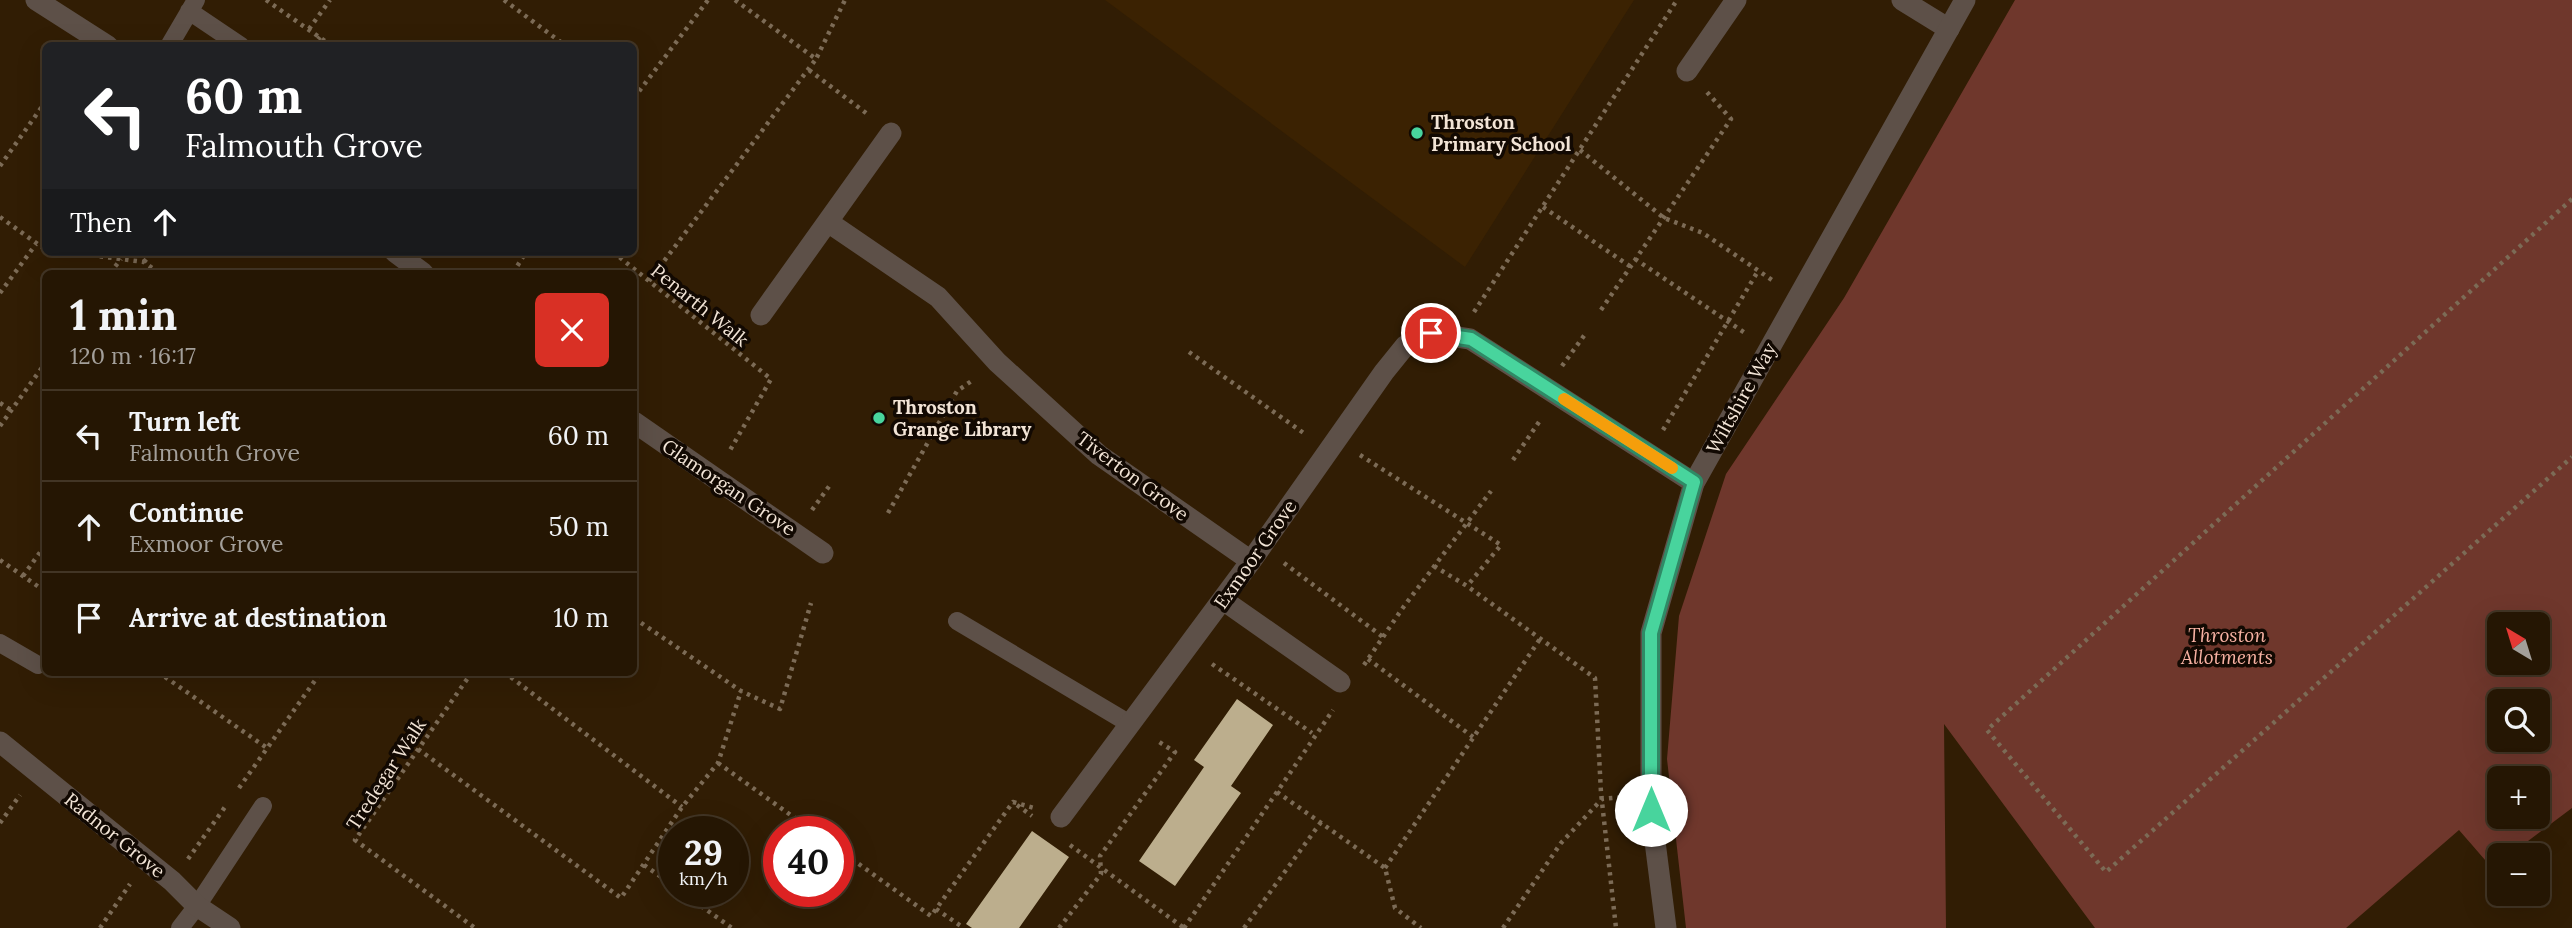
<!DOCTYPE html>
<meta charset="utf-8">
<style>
:root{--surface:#251603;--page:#2d1f0d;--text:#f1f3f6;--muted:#a39f9a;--line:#423525}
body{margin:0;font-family:Lora,serif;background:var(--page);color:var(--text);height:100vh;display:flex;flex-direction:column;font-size:26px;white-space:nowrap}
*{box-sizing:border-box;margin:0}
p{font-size:23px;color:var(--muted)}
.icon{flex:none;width:38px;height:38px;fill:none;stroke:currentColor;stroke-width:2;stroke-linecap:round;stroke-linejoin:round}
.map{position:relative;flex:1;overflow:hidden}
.sheet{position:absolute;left:42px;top:270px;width:595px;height:406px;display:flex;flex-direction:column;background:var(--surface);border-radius:10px;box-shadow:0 7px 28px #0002,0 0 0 2px var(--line)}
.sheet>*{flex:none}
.guide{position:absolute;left:42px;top:42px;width:595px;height:214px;border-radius:10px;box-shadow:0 7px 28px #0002,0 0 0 2px var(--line);background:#202124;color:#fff;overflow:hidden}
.needle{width:46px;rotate:322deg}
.controls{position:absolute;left:2487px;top:612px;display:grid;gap:14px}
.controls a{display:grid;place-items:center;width:63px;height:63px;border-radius:10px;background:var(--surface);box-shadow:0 7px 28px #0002,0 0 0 2px var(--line);font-size:35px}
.speed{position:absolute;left:658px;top:816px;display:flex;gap:14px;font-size:35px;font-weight:700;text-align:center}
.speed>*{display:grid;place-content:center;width:91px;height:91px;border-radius:50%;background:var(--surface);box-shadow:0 7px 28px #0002,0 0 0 2px var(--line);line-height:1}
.speed small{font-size:18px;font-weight:400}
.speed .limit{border:10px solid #d22;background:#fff;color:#111}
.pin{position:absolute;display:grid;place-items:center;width:60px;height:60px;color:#fff;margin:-30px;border:4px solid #fff;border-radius:50%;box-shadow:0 2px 7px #0007}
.me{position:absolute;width:77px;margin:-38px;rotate:0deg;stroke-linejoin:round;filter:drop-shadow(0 0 5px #0008)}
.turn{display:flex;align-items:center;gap:24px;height:147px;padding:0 28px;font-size:32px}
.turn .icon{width:91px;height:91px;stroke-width:2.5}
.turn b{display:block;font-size:49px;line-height:60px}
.then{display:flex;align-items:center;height:66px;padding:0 28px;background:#0003;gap:14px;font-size:26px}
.round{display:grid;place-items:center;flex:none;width:74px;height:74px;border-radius:10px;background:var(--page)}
.summary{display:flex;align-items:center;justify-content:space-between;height:119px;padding:0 28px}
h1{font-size:42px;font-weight:700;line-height:52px}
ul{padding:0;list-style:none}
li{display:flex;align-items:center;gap:21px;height:91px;padding:0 28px;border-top:2px solid var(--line)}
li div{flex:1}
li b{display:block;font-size:26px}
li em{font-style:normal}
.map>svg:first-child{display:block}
.built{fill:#3b2202}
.green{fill:#6f372c;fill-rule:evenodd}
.building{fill:#bcae8d}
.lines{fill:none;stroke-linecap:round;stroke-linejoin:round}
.path{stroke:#7c6b56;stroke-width:4.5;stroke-dasharray:3.5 5;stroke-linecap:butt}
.service{stroke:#5d5048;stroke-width:18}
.minor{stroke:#5d5048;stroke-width:21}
.tertiary{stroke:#5d5048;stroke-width:21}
.route-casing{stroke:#2f8a66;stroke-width:18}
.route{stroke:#48d49d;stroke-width:12}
.slow{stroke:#f59e0b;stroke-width:12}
.poi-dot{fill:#48d49d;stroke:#120902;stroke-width:2.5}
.labels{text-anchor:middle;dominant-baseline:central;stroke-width:7;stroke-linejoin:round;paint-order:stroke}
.poi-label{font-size:19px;font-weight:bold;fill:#f2e4d6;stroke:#120902;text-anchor:start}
.street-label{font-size:19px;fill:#f2e4d6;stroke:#120902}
.park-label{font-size:19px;font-style:italic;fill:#f8b2a3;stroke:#120902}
</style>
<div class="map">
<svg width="2572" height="928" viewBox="0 0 2572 928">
<rect width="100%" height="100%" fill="#311d04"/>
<path class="built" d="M1105 0H1634L1465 267Z"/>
<path class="green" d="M2015 0H2572V808L2508 856H2499V863L2492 868 2459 830 2346 928H2095L1944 724 1946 928H1686L1667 759 1679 616 1726 474 1844 298ZM2499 625H2538V663H2499ZM2499 702H2538V740H2499ZM2499 779H2538V817H2499Z"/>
<path class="building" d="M1237 699 1273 725 1231 786 1241 793 1175 886 1139 861 1204 767 1194 760Z
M1032 831 1069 857 1019 928H972L966 924Z"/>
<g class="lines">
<path class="path" d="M266 0 332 46
M504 0 566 46
M735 0 816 59 845 0
M309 29 330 0
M313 46 320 37
M809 70 870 116
M634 98 708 0
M1580 150 1664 218 1703 233 1775 282
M0 166 46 101
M2572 199 1987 730 2106 872 2572 457
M1543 207 1631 267
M0 217 46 250
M66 252 144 262 159 273
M613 252 771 379 729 452
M1635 259 1745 333
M144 262 152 252
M110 273 121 259
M513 273 526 252
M649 281 816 59
M0 293 36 244
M1601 310 1731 119 1706 91
M1474 312 1677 0
M1189 352 1305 434
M1562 366 1586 333
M0 403 11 410
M0 426 46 362
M1663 430 1758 271
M1360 455 1501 545 1467 586
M1513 460 1541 419
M812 510 830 485
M888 513 957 391 973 380
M0 560 46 592
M1284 563 1383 637
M1434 566 1467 586 1595 678 1601 793 1616 928
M23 576 46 544
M634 618 741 691 780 709 811 603
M1368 659 1473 737
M1212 664 1312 733
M1364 665 1402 609 1491 491
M158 672 267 748
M472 672 355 840 475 928
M504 672 682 807
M418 749 621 898 682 807 718 763 741 691
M718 763 813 831
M239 788 321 672
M1277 792 1385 868 1395 908 1421 928
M1017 805 1032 816
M0 823 20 795
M1070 845 1184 928
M838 849 931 916 1013 802 1034 808
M188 859 225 807
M644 865 674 886
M1385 868 1540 639
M680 891 732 928
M936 909 964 928
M100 928 130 884
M1059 928 1101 874 1100 856 1175 752 1156 740
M1184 928 1333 710
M1244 928 1321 822
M1503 928 1561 843 1602 799 1623 797"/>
<path class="service" d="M189 11 241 46
M169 46 196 0
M957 621 1130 724
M0 643 38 665
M180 928 197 906 263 806"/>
<path class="minor" d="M36 0 108 46
M1902 0 1949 29
M1687 71 1736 0
M828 222 938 297 997 362 1099 455 1251 561
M395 252 423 273
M761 315 891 133
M634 422 823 553
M1223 600 1340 682
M0 742 172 881 197 906 230 928
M1061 817 1251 561 1384 372 1405 346 1431 333 1470 339 1694 483"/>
<path class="tertiary" d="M1666 928 1651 810V633L1694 483 1965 0"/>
</g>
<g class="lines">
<defs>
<path id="route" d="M1431 333 1471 339 1694 482 1651 633V810"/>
</defs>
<use href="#route" class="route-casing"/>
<use href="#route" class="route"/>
<path class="slow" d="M1564 399 1672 468"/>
</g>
<g class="poi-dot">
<circle cx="1417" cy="133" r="7"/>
<circle cx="879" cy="418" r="7"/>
</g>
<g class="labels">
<g class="poi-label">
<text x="1431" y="122">Throston<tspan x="1431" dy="22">Primary School</tspan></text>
<text x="893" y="407">Throston<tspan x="893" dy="22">Grange Library</tspan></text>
</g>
<g class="street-label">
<text transform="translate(700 305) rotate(39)">Penarth Walk</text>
<text transform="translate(1741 398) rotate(-61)">Wiltshire Way</text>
<text transform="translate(1133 476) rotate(37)">Tiverton Grove</text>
<text transform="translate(729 487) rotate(34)">Glamorgan Grove</text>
<text transform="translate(1255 554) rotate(-55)">Exmoor Grove</text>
<text transform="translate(386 774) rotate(-57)">Tredegar Walk</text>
<text transform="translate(115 835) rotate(39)">Radnor Grove</text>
</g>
<g class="park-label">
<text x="2227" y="635">Throston<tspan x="2227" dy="22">Allotments</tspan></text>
</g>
</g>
</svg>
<div class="controls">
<a><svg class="needle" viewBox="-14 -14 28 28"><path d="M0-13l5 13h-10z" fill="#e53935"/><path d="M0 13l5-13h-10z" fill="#a39f9a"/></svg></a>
<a><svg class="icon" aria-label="search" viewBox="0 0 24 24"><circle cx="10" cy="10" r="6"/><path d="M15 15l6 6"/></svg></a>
<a>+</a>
<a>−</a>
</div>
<div class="speed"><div>29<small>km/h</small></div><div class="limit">40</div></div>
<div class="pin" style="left:1431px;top:333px;background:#d93025"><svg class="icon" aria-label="arrive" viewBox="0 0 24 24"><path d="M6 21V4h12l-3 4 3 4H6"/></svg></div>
<svg class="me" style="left:1651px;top:810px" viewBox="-20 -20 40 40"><circle r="19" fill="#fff"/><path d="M0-13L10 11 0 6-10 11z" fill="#48d49d"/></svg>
<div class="guide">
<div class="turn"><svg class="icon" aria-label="left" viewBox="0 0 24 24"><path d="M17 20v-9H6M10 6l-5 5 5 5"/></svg><div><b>60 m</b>Falmouth Grove</div></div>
<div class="then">Then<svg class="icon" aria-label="ahead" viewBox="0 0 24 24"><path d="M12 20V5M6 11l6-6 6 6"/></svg></div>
</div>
<section class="sheet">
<div class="summary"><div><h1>1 min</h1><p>120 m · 16:17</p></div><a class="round" style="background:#d93025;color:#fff"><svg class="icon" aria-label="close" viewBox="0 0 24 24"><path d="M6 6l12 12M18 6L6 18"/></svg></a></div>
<ul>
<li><svg class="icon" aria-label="left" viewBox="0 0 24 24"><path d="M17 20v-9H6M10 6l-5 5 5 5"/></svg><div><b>Turn left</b><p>Falmouth Grove</p></div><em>60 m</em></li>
<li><svg class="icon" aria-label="ahead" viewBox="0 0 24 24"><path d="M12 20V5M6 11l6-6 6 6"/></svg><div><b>Continue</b><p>Exmoor Grove</p></div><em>50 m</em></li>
<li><svg class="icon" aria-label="arrive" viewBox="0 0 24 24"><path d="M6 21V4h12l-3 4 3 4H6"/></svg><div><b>Arrive at destination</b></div><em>10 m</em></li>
</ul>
</section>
</div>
